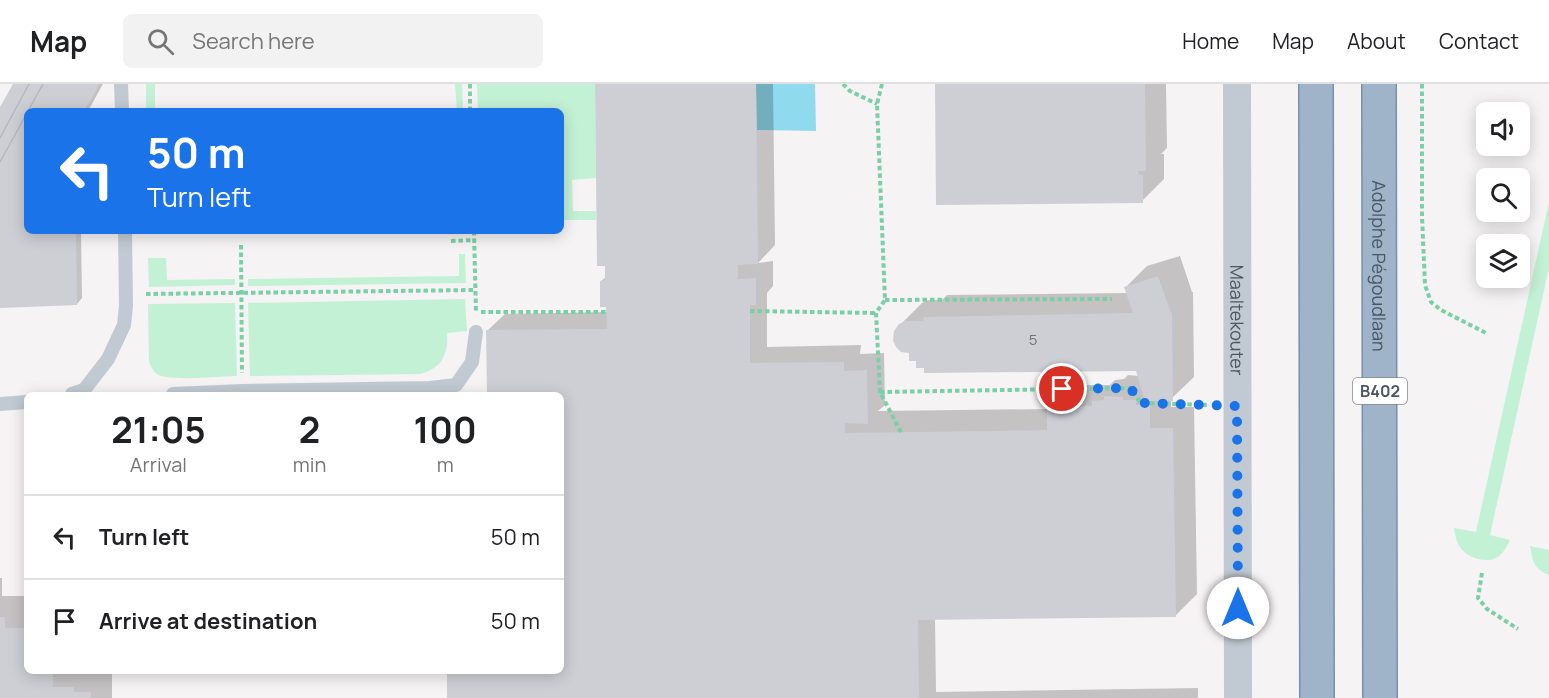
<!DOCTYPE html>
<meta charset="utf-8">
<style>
:root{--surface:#fff;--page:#f2f2f2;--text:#202124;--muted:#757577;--line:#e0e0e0}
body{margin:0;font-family:Manrope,sans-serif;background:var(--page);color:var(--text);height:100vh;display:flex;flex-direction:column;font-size:22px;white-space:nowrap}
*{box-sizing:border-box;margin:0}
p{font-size:20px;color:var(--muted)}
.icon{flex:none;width:33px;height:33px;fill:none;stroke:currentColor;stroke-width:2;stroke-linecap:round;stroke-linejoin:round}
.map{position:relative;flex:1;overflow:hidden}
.panel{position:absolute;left:24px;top:308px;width:540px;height:282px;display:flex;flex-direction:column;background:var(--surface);border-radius:9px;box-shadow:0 3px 15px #0003}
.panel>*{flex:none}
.hud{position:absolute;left:24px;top:24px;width:540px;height:126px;border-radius:9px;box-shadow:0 3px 15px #0003;background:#1a73e8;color:#fff;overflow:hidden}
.tools{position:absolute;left:1476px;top:18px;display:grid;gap:12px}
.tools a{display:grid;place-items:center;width:54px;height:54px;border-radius:9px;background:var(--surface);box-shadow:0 3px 15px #0003;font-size:30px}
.pin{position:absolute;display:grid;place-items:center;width:51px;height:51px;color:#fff;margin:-26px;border:3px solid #fff;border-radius:50%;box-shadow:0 2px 6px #0007}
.me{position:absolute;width:66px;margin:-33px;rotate:0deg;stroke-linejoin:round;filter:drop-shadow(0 0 4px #0008)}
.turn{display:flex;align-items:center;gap:21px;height:126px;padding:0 24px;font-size:27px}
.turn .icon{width:78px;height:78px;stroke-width:2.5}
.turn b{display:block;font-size:42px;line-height:51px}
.eta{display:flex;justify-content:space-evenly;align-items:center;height:102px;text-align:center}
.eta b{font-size:36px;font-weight:700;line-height:42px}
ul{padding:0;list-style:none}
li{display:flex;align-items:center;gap:18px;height:84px;padding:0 24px;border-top:2px solid var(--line)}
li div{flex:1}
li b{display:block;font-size:22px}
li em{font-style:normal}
header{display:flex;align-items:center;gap:36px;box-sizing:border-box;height:84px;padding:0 30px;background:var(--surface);border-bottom:2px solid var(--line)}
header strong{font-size:28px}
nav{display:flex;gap:33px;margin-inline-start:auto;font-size:21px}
.search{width:420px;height:54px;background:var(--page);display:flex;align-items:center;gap:15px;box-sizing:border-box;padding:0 21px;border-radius:9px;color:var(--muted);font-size:22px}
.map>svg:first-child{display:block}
.green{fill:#c3f1d5}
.water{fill:#90daee}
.shadow{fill:#0003}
.building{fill:#cdcfd5}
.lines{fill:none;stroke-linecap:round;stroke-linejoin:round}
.trunk-casing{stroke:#7690ad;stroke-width:36}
.path{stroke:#7ad0a6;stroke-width:4;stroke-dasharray:4.5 3;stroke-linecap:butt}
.service{stroke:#c1cad2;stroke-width:14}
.minor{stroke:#c1cad2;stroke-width:28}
.trunk{stroke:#9fb4c9;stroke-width:33}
.tram{stroke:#b5b8bd;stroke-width:1.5}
.route{stroke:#1a73e8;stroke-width:10;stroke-dasharray:0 18}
.labels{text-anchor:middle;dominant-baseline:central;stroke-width:4.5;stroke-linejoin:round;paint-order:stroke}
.number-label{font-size:15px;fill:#6b747e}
.shield{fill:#fff;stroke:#808990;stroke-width:1.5}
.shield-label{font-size:16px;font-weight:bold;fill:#4a5661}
.street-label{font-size:18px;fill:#4a5661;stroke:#fff}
</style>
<header>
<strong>Map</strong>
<div class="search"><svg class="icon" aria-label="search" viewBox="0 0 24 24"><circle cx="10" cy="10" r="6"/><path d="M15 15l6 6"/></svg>Search here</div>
<nav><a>Home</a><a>Map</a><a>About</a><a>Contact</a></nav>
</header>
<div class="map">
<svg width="1549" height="614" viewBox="0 0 1549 614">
<rect width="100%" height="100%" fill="#f5f3f3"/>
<path class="green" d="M146 0H155V27H146Z
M455 0H462L463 27H457Z
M477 0H595L596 94 572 96 573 127H596V136H561V27H478Z
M1549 118V184L1490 451 1510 456C1507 462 1504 468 1499 472 1488 481 1467 474 1460 463 1456 457 1455 450 1454 444L1476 448Z
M459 170H465L466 199 248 202V195L459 192Z
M148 174H166L167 196 235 195V201L149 203Z
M465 215 467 247 447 249C449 270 441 285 420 290L250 292 248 219Z
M235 219 237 292C221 292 168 298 157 290 153 287 151 282 149 278L148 220Z
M1530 462 1549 466V491C1533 484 1533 478 1530 462Z"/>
<path class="water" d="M756 0H815L816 47 757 46Z"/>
<path class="shadow" d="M14 0H103L88 27H27V147H81L82 214 77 220 0 223V26Z
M596 0H773L775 161 758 179 773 177V202L767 209V263L861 261 860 270 884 269 885 321 878 327 1048 325V323L1070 301H1110L1115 296 1124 295 1128 291 1139 292 1138 286 925 283 911 268 900 241 922 219 929 216H942L947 211 1128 209 1126 203 1147 182 1180 172 1192 208H1193L1194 293 1171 315V323H1194L1197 510 1176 531 935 535 936 608 1198 604V614H449L561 586V310H516L487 247 505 230 608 228 601 197 607 192Z
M936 0H1166L1167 64 1161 70H1164V95L1142 117Z
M0 494H2V512H26L27 586 112 587V614H0Z"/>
<path class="building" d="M13 0H98L97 5 84 27H27V147H76L77 221 0 224V23Z
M595 0H756L758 180 738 181V195L756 194V221H750V279L844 278V287L867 286 868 340 845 339V349L1047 346V323L1092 322V317L1104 316V312L1123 313V316H1136V321H1150V344H1173L1176 533 918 536 919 614H447V586H561V310H487L486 246 607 245 606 223H600V197L605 196V182H597Z
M935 0H1145L1146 87H1138L1139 91H1143V119L936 121Z
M1158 192 1171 229H1172L1173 317H1145L1136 287 924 289V284H916V277H909V269L901 268 896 263 893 257 894 247 899 240 906 237H923L924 233 1133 229 1124 203Z
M0 533H5V544H27V586H53V603H74V608H91V614H0Z"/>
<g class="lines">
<defs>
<g id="trunk">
<path d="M1316 0 1317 614"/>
<path id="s2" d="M1379 0 1380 614"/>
</g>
</defs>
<use href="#trunk" class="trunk-casing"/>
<path class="path" d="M470 0V27
M843 0 850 7 877 20
M882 0 877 20 885 216 876 229 880 308 901 348
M1422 0V132L1425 201 1431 218 1441 226 1486 249
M474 147 476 229
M451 157 474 156
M241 161 242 289
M146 210 475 206
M885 216 1112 215
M750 227 876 229
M481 228H606
M880 308 1130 304 1141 319 1210 321
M1482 489 1478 514 1487 525 1518 545"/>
<path class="service" d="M121 0 122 27
M72 310 84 306 108 275 124 241 126 222 125 147
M173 310 242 307 430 304 456 301 472 278 476 248
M0 320 27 318"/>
<path class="minor" id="s1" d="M1237 0 1238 614"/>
<use href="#trunk" class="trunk"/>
<path class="tram" d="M28 27 43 0
M0 54 29 0
M0 78 27 29"/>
</g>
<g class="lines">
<path class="route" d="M1062 305 1130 304 1142 319 1237 322 1238 524"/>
</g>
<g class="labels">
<g class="number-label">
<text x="1033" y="255">5</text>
</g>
<rect class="shield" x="1353" y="294" width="54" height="26" rx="4.5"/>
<g class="shield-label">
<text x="1380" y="307">B402</text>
</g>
<g class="street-label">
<text stroke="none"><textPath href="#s2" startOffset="182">Adolphe Pégoudlaan</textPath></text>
<text stroke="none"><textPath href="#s1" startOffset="236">Maaltekouter</textPath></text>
</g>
</g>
</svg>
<div class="tools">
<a><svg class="icon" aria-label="sound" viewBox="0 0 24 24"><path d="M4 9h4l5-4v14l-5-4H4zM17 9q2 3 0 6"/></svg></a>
<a><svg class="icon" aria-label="search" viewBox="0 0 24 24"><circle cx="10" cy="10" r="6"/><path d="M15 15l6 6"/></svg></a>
<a><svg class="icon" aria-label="layers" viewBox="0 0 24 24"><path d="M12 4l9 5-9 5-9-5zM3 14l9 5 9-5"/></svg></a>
</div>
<div class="pin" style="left:1062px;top:305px;background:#d93025"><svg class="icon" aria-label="arrive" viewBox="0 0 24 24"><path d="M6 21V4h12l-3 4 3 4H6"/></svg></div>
<svg class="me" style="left:1238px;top:524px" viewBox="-20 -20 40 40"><circle r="19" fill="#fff"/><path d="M0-13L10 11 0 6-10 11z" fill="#1a73e8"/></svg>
<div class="hud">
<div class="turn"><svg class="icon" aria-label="left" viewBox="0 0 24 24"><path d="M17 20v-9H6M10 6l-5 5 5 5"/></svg><div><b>50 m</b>Turn left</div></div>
</div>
<section class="panel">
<div class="eta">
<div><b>21:05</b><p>Arrival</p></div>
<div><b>2</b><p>min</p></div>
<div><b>100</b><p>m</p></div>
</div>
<ul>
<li><svg class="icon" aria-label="left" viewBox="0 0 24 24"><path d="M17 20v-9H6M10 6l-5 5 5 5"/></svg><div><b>Turn left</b></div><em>50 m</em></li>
<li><svg class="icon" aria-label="arrive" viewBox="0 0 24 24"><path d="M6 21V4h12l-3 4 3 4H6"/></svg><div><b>Arrive at destination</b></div><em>50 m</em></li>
</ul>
</section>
</div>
